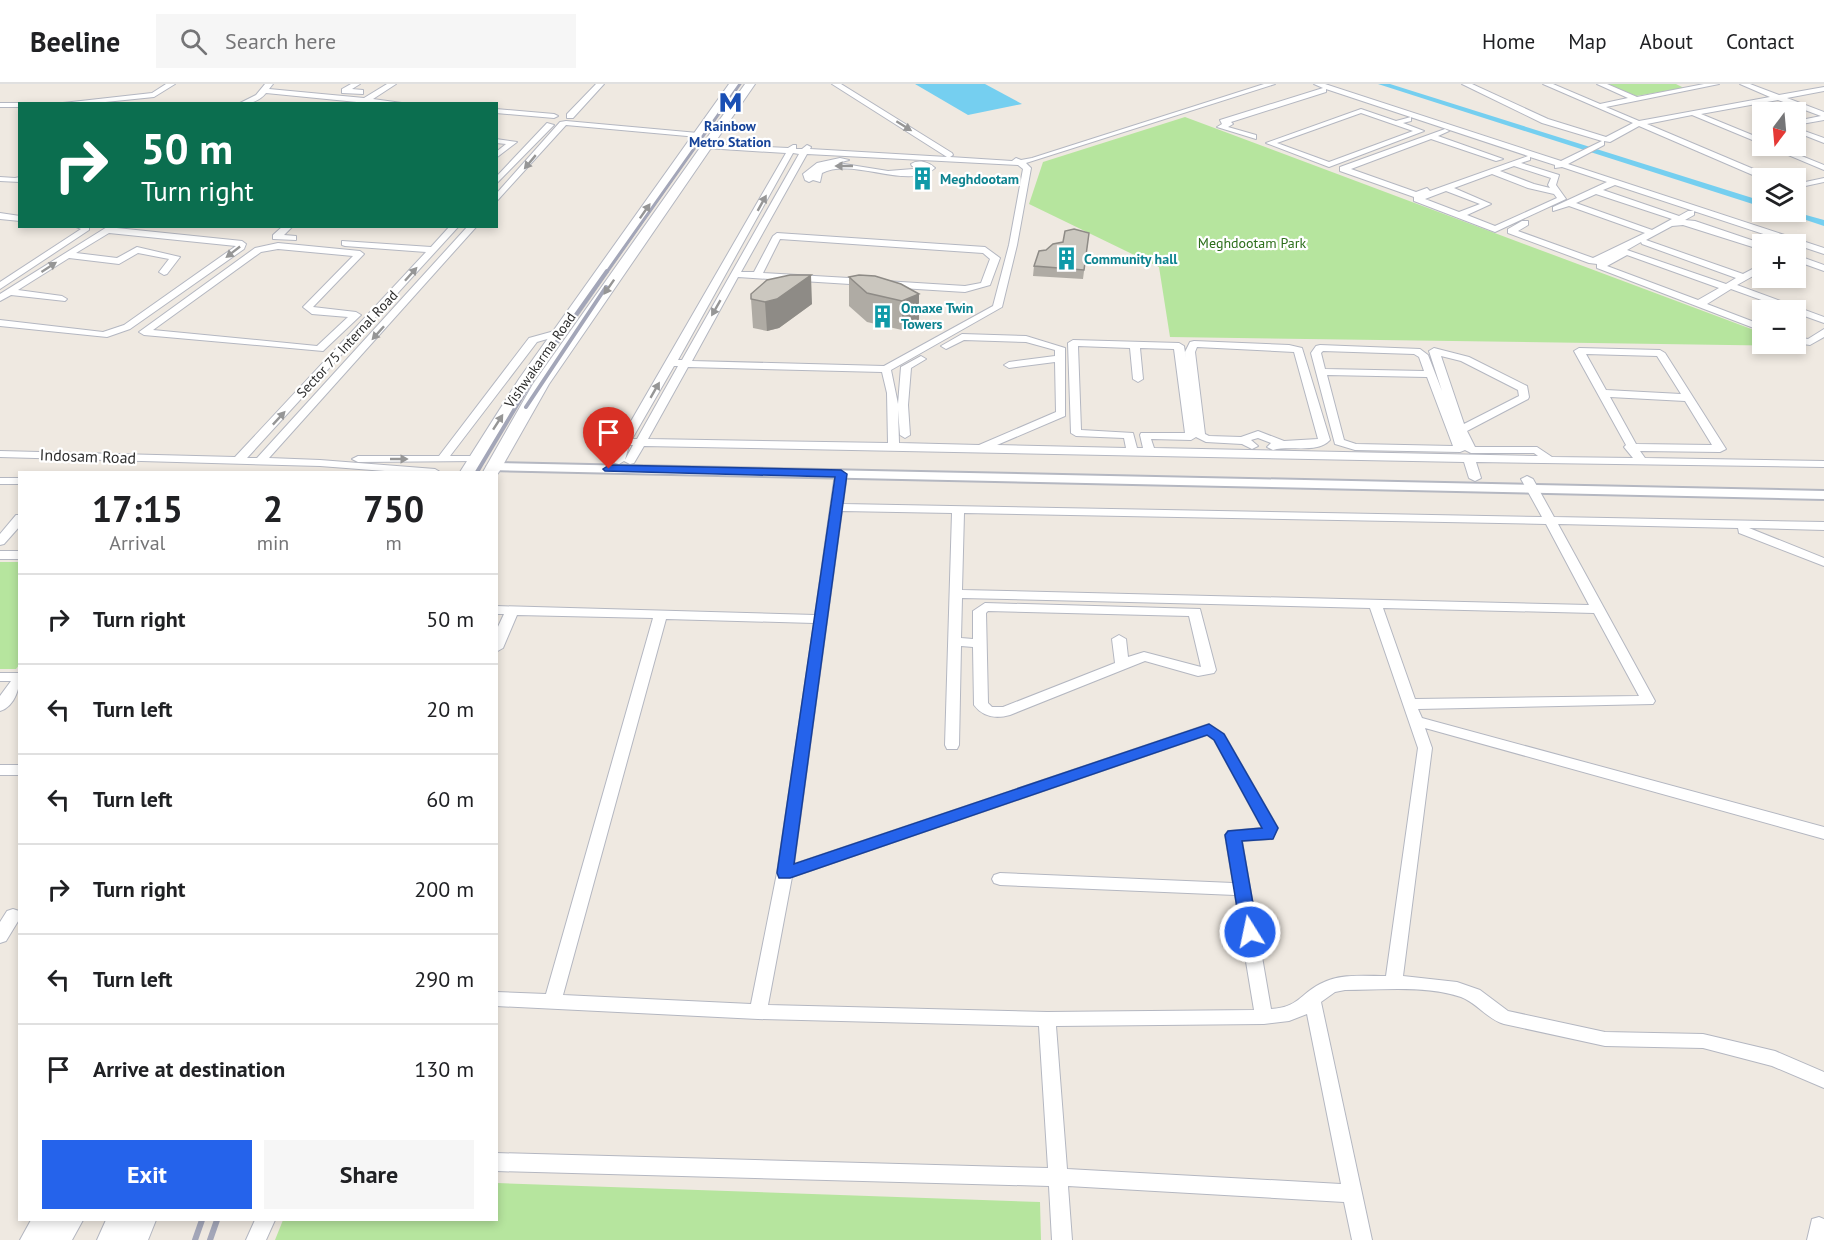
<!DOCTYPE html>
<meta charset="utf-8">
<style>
:root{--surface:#fff;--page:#f6f6f6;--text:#202124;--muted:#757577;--line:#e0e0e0;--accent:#2563eb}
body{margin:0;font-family:"PT Sans",sans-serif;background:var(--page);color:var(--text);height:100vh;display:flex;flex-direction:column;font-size:22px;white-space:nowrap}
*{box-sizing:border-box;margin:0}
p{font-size:20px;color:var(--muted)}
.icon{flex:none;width:33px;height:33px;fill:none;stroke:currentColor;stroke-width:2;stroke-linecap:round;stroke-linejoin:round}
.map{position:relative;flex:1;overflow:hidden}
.details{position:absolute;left:18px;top:387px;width:480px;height:750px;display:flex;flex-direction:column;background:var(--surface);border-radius:0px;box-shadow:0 3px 9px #0003}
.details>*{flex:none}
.hud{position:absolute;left:18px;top:18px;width:480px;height:126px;border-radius:0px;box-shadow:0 3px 9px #0003;background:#0b6e4f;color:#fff;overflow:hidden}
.needle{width:39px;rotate:196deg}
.fabs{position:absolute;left:1752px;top:18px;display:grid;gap:12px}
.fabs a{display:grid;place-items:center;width:54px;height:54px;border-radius:0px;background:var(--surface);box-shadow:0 3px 9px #0003;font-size:30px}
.pin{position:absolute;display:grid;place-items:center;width:51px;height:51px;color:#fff;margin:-62px -26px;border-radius:50% 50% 50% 0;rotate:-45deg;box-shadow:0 0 6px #0007}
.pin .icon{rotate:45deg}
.me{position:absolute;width:66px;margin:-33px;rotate:350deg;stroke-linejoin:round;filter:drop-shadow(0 0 4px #0008)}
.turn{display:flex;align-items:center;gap:21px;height:126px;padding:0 24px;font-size:27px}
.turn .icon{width:78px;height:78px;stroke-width:2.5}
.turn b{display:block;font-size:42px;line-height:51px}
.eta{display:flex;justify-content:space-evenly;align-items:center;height:102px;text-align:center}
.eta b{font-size:36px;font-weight:700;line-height:42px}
.primary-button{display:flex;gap:12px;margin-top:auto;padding:12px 24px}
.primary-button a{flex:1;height:69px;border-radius:0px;background:var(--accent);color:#fff;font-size:24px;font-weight:700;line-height:69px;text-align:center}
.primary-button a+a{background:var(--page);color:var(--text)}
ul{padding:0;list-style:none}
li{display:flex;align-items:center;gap:18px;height:90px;padding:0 24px;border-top:2px solid var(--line)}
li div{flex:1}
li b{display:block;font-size:22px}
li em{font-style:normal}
header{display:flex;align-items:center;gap:36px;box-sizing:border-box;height:84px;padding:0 30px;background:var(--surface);border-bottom:2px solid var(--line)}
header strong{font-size:28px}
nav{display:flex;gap:33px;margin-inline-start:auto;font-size:21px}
.search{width:420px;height:54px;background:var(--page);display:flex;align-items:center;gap:15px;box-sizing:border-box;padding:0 21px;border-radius:0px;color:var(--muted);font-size:22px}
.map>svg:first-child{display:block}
.green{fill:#b6e59e}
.water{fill:#75cff0}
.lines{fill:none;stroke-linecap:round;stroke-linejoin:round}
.canal{fill:#75cff0;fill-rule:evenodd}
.minor-casing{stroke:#b4b7c1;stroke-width:2}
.tertiary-casing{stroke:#b4b7c1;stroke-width:4}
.secondary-casing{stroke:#b4b7c1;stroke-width:2}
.minor{fill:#fff;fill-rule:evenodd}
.tertiary{fill:#fff;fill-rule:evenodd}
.secondary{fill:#fff;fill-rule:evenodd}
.rail-far2{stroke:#a3a6b8;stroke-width:3}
.rail-far1{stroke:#a3a6b8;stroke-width:4}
.rail{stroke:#a3a6b8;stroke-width:6}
.wall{fill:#afaba4}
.shaded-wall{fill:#8e8b86}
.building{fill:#cbc7bf;stroke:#8e8b86;stroke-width:1.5}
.oneway{fill:#969696}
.route{fill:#2563eb;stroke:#184099;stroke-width:1.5}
.labels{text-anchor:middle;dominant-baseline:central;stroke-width:4.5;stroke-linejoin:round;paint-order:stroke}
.far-transit-label{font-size:14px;font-weight:bold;fill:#164399;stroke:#fff}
.far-culture-label{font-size:14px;font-weight:bold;fill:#0d838f;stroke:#fff;text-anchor:start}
.far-park-label{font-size:14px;fill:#2c6e1b;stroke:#fff}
.far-street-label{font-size:14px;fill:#2e2e2e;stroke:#fff}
.street-label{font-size:16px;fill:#2e2e2e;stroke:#fff}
</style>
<header>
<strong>Beeline</strong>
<div class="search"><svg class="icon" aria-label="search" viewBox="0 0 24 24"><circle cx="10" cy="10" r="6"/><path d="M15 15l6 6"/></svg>Search here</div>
<nav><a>Home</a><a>Map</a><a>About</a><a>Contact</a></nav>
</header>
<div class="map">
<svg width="1824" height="1156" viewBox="0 0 1824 1156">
<rect width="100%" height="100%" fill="#efe9e1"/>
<path class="green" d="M1608 0H1676L1684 4 1636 12Z
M1185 33 1762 249V260H1790L1797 262 1170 253 1159 183 1029 120 1043 78Z
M0 478H19L20 580 16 585H0Z
M497 1099 1040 1118 1041 1156H275L283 1136H496Z"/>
<path class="water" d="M915 0H985L1022 20 968 31Z"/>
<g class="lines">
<path class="canal" d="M1378 0H1390L1762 117V123Z
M1782 128H1795L1824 136V142Z"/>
<defs>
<path id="minor" d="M166 0H175L154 13 86 20H54L152 9Z
M265 0H273L269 5 364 14 387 0H396L373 15 409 20H377L266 9C259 18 249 20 238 20L256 11Z
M351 0H360L352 5 363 6V10L342 9V5Z
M596 0H604L573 34H567V30Z
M832 0H841L952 69 953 71 950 73 1012 77 1016 74 1021 76 1032 74 1264 0H1275L1026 79 1031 84 1017 161 1002 223 891 286 898 320 901 283 921 272 926 275 911 284 908 321 910 351 905 354 900 351 898 326 899 359 979 361 1056 328 1055 278 1009 284 1004 281 1009 278 1055 272V266L1026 258 964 256 946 265 941 262 962 250 1026 252 1065 264V332L997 361 1126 364 1124 354 1076 352 1071 349 1068 259 1073 256 1179 259 1184 262 1186 275 1185 268 1190 258 1194 257 1289 261 1302 264 1330 356C1317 370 1290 361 1273 366L1267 363 1271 359 1258 354 1251 356 1258 362 1252 365 1242 360 1206 358 1196 353 1191 356 1151 355 1154 364 1538 372 1534 369H1471L1465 366 1460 368 1355 366 1335 360 1311 269 1316 262 1320 261 1420 265 1428 271 1442 307 1429 267 1434 264 1469 273 1527 302 1529 313 1528 315 1467 347 1475 363H1537L1552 373 1633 374 1624 363 1626 361 1574 267 1579 264 1660 266 1665 269 1726 365 1720 368 1640 367 1645 374 1824 377V383L1476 378 1481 394 1475 397 1469 394 1464 378 644 362 634 379 630 380 624 377 619 380 615 379 613 377 619 358 786 69 706 64H703V60L788 64 793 61H796V65H802L807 61 811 63 810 65 947 73ZM793 69 799 70 682 276H678ZM807 70 1018 81 1023 85 1009 161 993 222 884 282 692 277 738 193 866 201 871 198 866 195 763 189 780 155 983 169 990 175 981 199 965 202 885 197 880 200 885 203 965 208 990 201 1000 174 985 163 777 149 773 152 754 188H741ZM1078 262 1130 264 1133 295 1138 298 1143 295 1140 264 1174 265 1185 349H1141L1140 351 1143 364H1137L1133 349 1081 346ZM1197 263 1294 268 1318 355 1284 357 1258 347 1241 353 1209 352 1205 350 1195 268ZM1323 267 1414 270 1419 273 1424 287 1325 285 1321 269ZM1586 270 1657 272 1681 310 1606 306ZM1441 272 1461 277 1518 306 1519 312 1464 340ZM674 282H678L637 355H632ZM688 283 882 288 887 309 888 359 648 355ZM1327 291 1427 293 1453 362 1356 360 1344 356ZM1610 313 1685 317 1712 361 1636 360ZM629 361H633L625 376Z
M1314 0H1325L1561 77 1602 57 1542 39 1462 0H1472L1548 35 1606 53 1633 39 1543 0H1553L1600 20 1628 14 1597 0H1607L1637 13 1704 0H1719L1606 23 1639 37 1770 13 1740 0H1750L1779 11 1824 3V7L1787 14 1824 28V36L1796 41V37L1821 32 1778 16 1701 30 1762 55V60L1692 31 1647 40 1770 92 1771 94 1762 95 1639 42 1610 58 1604 57V61L1568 80 1824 164V170L1615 101 1603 106 1679 132 1688 127H1694V131L1685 136 1695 137 1763 160 1762 166 1683 141 1672 142 1646 156 1743 190 1762 180V187L1737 201 1824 233V239L1796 229V226H1789L1731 205 1707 220 1762 241V247L1759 246 1597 184V180L1589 179 1508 149V145L1522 137H1528V141L1518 147 1593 174 1645 149 1569 122 1553 127V123L1607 98 1562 83 1555 84V81L1530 73V76L1521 79 1559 91 1556 101 1566 115 1495 148 1414 117V113L1340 87V83L1445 45 1449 47 1438 52 1503 75 1496 77 1431 55 1351 85 1416 108 1427 104 1430 107 1528 72 1326 5V8L1231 38 1233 40 1228 43 1256 51V55L1217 43 1222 40 1220 36 1323 4ZM1514 82 1551 94 1548 101 1550 104 1534 100 1500 87ZM1492 90 1528 104 1554 110 1557 114 1495 142 1467 131 1491 120 1454 104ZM1446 107 1480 120 1459 128 1425 115ZM1596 110 1672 135 1652 146 1576 119ZM1641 158 1642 160 1736 194 1726 200 1627 166ZM1627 171 1719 204 1698 216 1607 182Z
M0 19H20L23 20H20V23H0Z
M496 25 554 30 558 32 554 34 496 29Z
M1361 25 1396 37 1411 33V37L1403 39 1424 47 1329 83 1266 59ZM1361 29 1413 47 1329 78 1277 59Z
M566 37 698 49 702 51 698 53 566 41 496 118V110L560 38Z
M547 39 554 41 496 100V93Z
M1796 44 1824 54V59L1796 48Z
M496 55 517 58 496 74V68L506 60 496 59Z
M1767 62H1777L1824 81V86Z
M840 74 849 76 838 79 888 87 926 84 912 82 911 80C918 75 929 78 935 84 909 107 853 73 822 89L820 98 813 96 809 98 805 96 803 90 817 79Z
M0 93 15 94 20 93V98L0 97Z
M1824 94V98L1796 104V100Z
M0 129 20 132V137L0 135Z
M74 142H89V146L0 205V198L81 145Z
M283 142H293L284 151 296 152V156L273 155V151Z
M450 142H459L247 374H257L468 142H477L269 374 320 376 435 385 440 388H398L320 382 0 373V367L235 373 426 168 345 162 342 161V157L431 163Z
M107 143 242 157 246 160 244 165 130 245 107 253 0 242V236L103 248 124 241 236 162 109 149 76 169 117 174 137 163 180 173 167 190 164 191 159 188 169 175 138 169 119 180 69 174 18 206 62 212 67 215 65 217 11 211 0 217V210Z
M278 159 360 167 364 170 313 223 356 228 361 231 323 267 144 251 139 248 255 164ZM278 165 353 172 303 223 312 230 348 233 317 262 153 246 261 168Z
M1796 171 1824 181V187L1796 177Z
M1824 245V253L1810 261 1796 259V253L1808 255Z
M558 246 561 247V251L537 258 450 372H475L481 375 479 377 358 378 352 375 358 372H439L529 254Z
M841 387 847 390 843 420 1542 433 1521 395 1527 392 1533 395 1554 433 1824 438V446L1749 444 1824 474V482L1739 449 1738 444 1558 440 1655 617 1653 620 1418 625 1422 634 1824 743V755L1425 644 1432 664 1403 892 1457 898 1480 906 1508 927 1605 948 1703 950 1775 967 1824 988V1004L1772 982 1703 964 1605 962 1504 940C1487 935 1477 919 1461 913 1425 901 1382 906 1345 906L1335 908 1321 918 1372 1156H1352L1344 1118 1068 1102 1072 1156H1052L1049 1102 496 1087V1069L1048 1084 1039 942 758 935 496 922V908L546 910 653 534 517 531 503 564 496 568V547L504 530H496V522L815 531 835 390ZM842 427 952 429 945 661 947 665H957L959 661 961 562 973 563 974 621C983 633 996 635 1010 631L1145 577 1198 592 1214 589 1216 586 1200 525 985 519 973 527V555L961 554 962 514 1370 524 1418 664 1386 892C1364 892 1340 889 1320 900 1299 911 1299 923 1271 925L1242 757 1272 755 1278 744 1224 650 1209 640 794 780ZM964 429 1546 440 1589 521 962 506ZM1383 524 1594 529 1639 612 1415 615ZM988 527 1189 532 1201 583 1144 568 1128 573 1126 555 1119 551 1112 555 1115 579 1003 623H992L988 619 986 529ZM666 535 814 539 777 789 751 920 563 911ZM1207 651 1214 656 1262 744 1228 747 1225 751 1233 799 1000 789 994 791 992 795 994 799 1000 801 1235 811 1254 926 1047 928 768 921 792 793ZM1307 930 1341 1100 1067 1085 1056 942 1264 940 1289 937Z
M0 394H20V400H0Z
M16 431H20V442L4 460 0 461V450Z
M0 467H20V475H0Z
M0 589H20C20 602 16 622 0 627V612L11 597H0Z
M0 681H20V691H0Z
M13 825 19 827 20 834 6 857 0 859V838L7 827Z
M1819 1133 1824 1135V1156H1807L1812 1135Z
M255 1136H275L266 1156H246Z"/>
<path id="tertiary" d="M494 379 1824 407V415L489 386 487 383Z"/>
<path id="secondary" d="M729 0H739L531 298 476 388H460L519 295Z
M745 0H755L549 300 499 388 496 392V388H483L533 300Z
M31 1136H83L72 1156H20Z
M106 1136H156L148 1156H97Z"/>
</defs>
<use href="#minor" class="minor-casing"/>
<use href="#tertiary" class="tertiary-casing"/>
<use href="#secondary" class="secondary-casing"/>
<use href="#minor" class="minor"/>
<use href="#tertiary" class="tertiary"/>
<use href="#secondary" class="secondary"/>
<path class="rail-far2" d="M606 189 740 0"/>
<path class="rail-far1" d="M526 323 606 203
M477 388 544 276 607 187"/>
<path class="rail" d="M195 1156 202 1136
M210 1156 217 1136"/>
</g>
<path class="wall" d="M1089 149 1083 195 1033 192 1034 182 1046 166Z
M849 193 919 210V239L902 246 867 238 849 222Z
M751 215 812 220 779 244 767 247 753 244Z"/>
<path class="shaded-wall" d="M811 191 812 220 779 244 767 247 765 218Z
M919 210V239L902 246V217Z"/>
<path class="building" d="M1074 145 1089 149 1084 186 1034 182 1039 167 1046 166 1053 160 1063 158 1065 147Z
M790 191H811L777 215 765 218 751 215V210L767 196Z
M859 191 875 192 901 200 919 210 902 217 867 209 849 193Z"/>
<defs><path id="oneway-solid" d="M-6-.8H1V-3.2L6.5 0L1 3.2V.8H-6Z" transform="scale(1.5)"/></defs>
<g class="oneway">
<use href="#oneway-solid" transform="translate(904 42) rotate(32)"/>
<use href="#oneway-solid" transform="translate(530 78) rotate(130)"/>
<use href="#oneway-solid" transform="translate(844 82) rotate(180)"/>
<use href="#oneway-solid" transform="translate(762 119) rotate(-61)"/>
<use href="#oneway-solid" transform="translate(645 127) rotate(-55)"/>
<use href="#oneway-solid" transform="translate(233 168) rotate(142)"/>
<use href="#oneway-solid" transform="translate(49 183) rotate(-33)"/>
<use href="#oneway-solid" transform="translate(411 190) rotate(-48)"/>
<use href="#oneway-solid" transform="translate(609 203) rotate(125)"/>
<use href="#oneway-solid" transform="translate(716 224) rotate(120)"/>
<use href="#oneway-solid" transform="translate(378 249) rotate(132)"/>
<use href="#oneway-solid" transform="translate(655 306) rotate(-60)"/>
<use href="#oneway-solid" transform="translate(279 334) rotate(-47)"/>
<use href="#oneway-solid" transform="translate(498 338) rotate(-57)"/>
<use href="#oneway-solid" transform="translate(399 375)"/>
</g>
<path class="route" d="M609 381 841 386 847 390 794 780 1209 640 1224 650 1278 744 1273 755 1242 757 1258 848 1256 852 1250 854 1244 852 1241 848 1225 751 1228 747 1262 744 1214 656 1207 651 790 794H779L777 789 835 393 605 387 603 385Z"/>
<defs>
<symbol id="metro-bare" viewBox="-9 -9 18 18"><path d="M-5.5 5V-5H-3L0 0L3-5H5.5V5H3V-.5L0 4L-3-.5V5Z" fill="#1a4fb4" stroke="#fff" stroke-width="2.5" paint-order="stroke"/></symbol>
<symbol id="building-bare" viewBox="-9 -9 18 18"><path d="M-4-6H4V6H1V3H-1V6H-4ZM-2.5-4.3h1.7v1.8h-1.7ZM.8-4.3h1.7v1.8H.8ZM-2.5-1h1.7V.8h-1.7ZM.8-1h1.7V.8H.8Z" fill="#0f9aa8" stroke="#fff" stroke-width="2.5" paint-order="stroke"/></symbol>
</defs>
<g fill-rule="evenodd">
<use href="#metro-bare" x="714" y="2" width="33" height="33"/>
<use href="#building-bare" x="906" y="78" width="33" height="33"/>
<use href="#building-bare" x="1050" y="158" width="33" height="33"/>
<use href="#building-bare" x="866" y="216" width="33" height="33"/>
</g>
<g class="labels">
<g class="far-transit-label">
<text x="730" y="42">Rainbow<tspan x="730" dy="16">Metro Station</tspan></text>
</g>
<g class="far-culture-label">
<text x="940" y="95">Meghdootam</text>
<text x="1084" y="175">Community hall</text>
<text x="901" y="224">Omaxe Twin<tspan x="901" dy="16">Towers</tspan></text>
</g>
<g class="far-park-label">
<text x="1252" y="159">Meghdootam Park</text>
</g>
<g class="far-street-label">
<text transform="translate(347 260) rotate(-47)">Sector 75 Internal Road</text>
<text transform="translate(540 276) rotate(-55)">Vishwakarma Road</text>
</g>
<g class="street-label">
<text transform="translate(88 372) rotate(2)">Indosam Road</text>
</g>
</g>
</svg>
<div class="fabs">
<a><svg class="needle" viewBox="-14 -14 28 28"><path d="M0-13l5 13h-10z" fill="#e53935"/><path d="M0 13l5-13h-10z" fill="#757577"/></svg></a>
<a><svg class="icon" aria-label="layers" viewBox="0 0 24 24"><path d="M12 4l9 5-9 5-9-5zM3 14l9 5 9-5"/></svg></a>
<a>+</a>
<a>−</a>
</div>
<div class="pin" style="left:609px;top:385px;background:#d93025"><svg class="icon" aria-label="arrive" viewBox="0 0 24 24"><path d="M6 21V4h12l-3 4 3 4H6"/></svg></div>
<svg class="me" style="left:1250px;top:848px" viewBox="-20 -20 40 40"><circle r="17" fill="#2563eb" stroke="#fff" stroke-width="3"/><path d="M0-11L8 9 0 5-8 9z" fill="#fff"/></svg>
<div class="hud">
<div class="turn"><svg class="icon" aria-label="right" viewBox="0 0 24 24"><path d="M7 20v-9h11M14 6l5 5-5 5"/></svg><div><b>50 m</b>Turn right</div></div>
</div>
<section class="details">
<div class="eta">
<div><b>17:15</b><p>Arrival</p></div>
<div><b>2</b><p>min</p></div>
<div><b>750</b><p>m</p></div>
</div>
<ul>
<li><svg class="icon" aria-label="right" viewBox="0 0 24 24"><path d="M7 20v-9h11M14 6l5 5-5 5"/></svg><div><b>Turn right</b></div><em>50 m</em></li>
<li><svg class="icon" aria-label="left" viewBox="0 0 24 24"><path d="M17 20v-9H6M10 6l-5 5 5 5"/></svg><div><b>Turn left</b></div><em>20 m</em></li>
<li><svg class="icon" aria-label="left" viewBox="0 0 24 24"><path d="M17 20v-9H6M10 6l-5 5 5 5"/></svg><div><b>Turn left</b></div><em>60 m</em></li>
<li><svg class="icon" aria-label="right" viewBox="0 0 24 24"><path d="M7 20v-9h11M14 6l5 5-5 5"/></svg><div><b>Turn right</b></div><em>200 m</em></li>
<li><svg class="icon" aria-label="left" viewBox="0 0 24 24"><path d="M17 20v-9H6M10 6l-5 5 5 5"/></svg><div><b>Turn left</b></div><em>290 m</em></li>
<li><svg class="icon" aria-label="arrive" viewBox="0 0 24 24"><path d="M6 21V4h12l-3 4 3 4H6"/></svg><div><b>Arrive at destination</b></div><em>130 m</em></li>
</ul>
<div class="primary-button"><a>Exit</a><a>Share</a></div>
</section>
</div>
